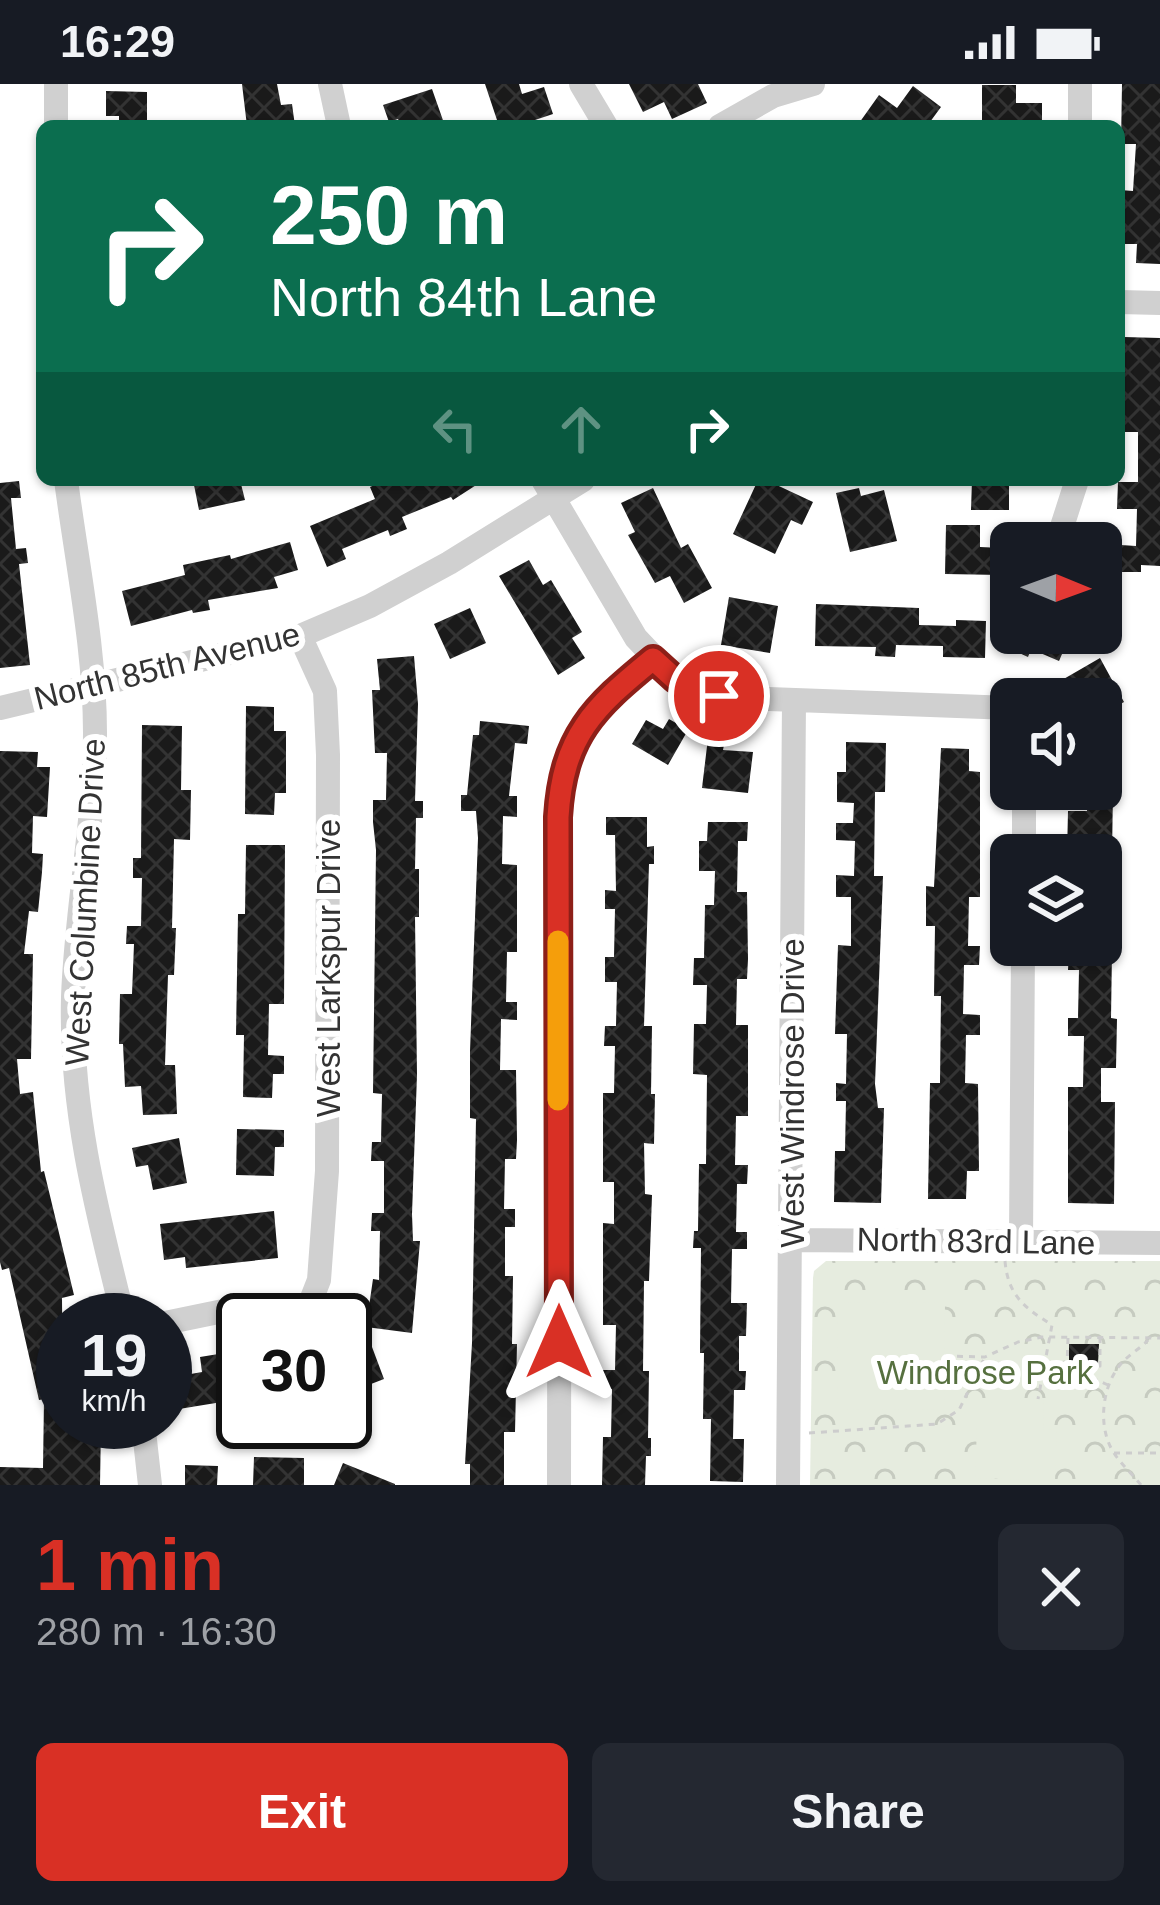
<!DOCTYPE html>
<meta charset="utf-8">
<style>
:root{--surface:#171b24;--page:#242831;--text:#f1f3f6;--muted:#9ea1a6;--accent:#d93025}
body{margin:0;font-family:Arial,sans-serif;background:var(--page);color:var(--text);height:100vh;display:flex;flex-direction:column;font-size:45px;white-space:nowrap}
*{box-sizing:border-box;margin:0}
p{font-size:39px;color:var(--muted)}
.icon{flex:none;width:66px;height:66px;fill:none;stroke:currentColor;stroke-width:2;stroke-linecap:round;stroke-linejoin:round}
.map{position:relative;height:1401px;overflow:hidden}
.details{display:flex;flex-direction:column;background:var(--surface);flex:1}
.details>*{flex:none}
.top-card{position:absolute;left:36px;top:36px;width:1089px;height:366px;border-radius:18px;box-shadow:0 3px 9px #0004;background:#0b6e4f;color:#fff;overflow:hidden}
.needle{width:78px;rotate:91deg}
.controls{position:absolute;left:990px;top:438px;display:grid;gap:24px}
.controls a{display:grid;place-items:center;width:132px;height:132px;border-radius:18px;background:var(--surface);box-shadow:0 3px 9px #0004;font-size:60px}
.speed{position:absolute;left:36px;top:1209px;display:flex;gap:24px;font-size:60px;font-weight:700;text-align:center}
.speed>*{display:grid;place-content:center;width:156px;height:156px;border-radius:50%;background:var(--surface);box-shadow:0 3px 9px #0004;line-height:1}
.speed small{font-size:30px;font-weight:400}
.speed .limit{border:6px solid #111;border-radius:18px;background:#fff;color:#111}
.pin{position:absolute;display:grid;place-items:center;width:102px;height:102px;color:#fff;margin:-51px;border:6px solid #fff;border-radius:50%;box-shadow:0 3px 12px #0007}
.me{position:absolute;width:132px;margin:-66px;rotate:0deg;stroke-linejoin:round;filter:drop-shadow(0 0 9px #0008)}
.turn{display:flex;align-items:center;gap:42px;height:252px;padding:0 36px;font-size:54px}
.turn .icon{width:156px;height:156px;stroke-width:2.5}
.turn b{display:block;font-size:84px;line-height:102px}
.lanes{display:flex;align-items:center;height:114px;padding:0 36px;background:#0003;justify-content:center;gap:60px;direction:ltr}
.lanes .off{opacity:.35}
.round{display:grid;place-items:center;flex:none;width:126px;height:126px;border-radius:18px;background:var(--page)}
.head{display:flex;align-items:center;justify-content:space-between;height:204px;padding:0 36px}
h1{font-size:72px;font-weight:600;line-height:90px;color:var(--accent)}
.action{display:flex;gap:24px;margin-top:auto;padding:24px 36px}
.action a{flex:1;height:138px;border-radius:18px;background:var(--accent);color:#fff;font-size:48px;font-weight:600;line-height:138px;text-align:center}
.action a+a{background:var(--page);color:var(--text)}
.status{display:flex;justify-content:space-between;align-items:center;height:84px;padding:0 60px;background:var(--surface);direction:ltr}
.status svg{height:33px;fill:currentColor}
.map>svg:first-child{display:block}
.forest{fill:url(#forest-crowns)}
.pitch{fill:#e6ecdf}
.building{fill:url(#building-cross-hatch)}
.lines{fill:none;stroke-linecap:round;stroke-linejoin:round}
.path{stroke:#cdcdcd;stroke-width:3;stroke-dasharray:6 6;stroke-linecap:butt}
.minor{stroke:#d0d0d0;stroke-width:24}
.route-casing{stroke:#8d1f18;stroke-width:30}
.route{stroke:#d93025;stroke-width:21}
.slow{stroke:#f59e0b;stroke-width:21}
.labels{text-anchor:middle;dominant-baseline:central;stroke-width:12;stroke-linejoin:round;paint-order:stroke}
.street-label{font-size:33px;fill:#333;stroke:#fff}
.park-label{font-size:33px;fill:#56703f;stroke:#fff}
</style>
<div class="status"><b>16:29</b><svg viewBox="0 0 49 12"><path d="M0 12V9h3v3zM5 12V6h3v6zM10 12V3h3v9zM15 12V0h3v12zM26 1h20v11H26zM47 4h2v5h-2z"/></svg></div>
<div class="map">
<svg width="1160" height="1401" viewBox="0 0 1160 1401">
<defs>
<pattern id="forest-crowns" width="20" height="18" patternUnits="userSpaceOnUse" patternTransform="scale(3)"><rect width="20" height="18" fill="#e6ecdf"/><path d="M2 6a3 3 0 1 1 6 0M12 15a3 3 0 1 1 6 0" fill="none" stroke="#c6cbc0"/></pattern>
<pattern id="building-cross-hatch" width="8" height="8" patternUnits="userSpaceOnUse" patternTransform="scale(3)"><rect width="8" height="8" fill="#1a1a1a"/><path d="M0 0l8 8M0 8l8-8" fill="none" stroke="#333"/></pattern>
</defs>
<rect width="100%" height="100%" fill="#fff"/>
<path class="forest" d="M826 1177H1160V1401H810L813 1194 814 1187Z"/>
<path class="pitch" d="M838 1218 945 1219 944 1326 837 1325Z
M992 1314 1044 1315 1043 1345 1057 1346 1055 1397 975 1394 977 1343H991Z"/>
<path class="building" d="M242 0H277L281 21 292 20 295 42H247Z
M485 0H519L522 10 544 3 553 30 517 42H499Z
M629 0H698L707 19 672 35 664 18 643 28Z
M1122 0H1160V180L1136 179 1137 160H1120V106L1133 107 1136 60H1121Z
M982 1H1016V19H1042V42H982Z
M913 2 941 23 927 42H857L879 11 897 24Z
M432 5 445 42H401L398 35 389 38 383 21Z
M106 7 147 8V42H119V32H106Z
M1124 253 1160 254V482L1141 481V488H1121V461L1136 462 1137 425H1117L1118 398H1138V348H1119Z
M193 396H240L245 416 199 426Z
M386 396H484L453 416 451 413 402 433 407 445 390 452 388 446 342 465 346 475 327 483 310 442 375 415 370 403Z
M758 396H766L813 418 802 441 791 436 775 470 733 450Z
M972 396H1009V426H971Z
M19 397 21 414H11L16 465 26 464 28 479 19 480 30 581 0 584V399Z
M653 404 681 464 688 460 712 504 684 519 670 492 655 499 628 451 635 448 621 419Z
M859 404 861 412 884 406 897 457 850 468 836 409Z
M946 441H980V463L1002 464 1001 491 945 490Z
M290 458 298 486 274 493 278 504 208 516 210 526 193 529 192 526 131 542 122 507 185 491 183 481 230 471 231 475Z
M529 476 543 501 551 496 582 548 572 554 585 574 558 591 499 492Z
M729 513 778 522 770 569 721 561Z
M816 520 919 524V541L956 542V536L986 537 985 574 943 573V562L896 561 895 573 875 572 876 563 815 562Z
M470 524 486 559 450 575 434 540Z
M995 549H1071L1059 577 1031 565 1028 573 1013 566 1016 558Z
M414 572 418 620 415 717H423V734H416L415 785H419V833H415L417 991 412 1130 413 1157H420L412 1249 366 1243 373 1195 379 1196 380 1147H371L372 1129H384V1077H371L372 1058H381L382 1010 373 1009 376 766 373 738V716H386L387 669H375L372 606H380L377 575Z
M1100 574 1124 618 1101 631V615H1073L1062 596Z
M246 622 274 623V647H286V709H275L274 731 245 730Z
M669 635 688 646 668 681 632 660 646 636 663 645Z
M480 637 529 642 527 660 515 659 509 712H517V733L503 732 502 780 517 781V868H507L506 918H517V936L501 935 500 986H516L517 1056 516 1075H505L504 1125H515V1143H505V1192H513L512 1260H517L515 1348H504V1401H470V1380H465L472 1259 476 1035 470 1034V967L478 754 476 727H461V711H467L473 651H479Z
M142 641 182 642 181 706H191L190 756 174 755 172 844H176L174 891H168L165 981H175L177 1030 143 1031 141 1002 125 1003 123 960H119L120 910H132L134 860H126L127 842H141L142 794H133V774H141Z
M708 654 725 656 723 666 753 668 748 709 702 704Z
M846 658 886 659 885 708H875L874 792H883L875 1000 878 1024H884L881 1119 834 1118 835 1067H845L846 1017H836V999L846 1000 847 950H835L838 861 851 862V813H836V791L854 792 855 757 836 756V739H853L854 719 837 718V688H846Z
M1101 659H1122V706H1113L1112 771H1067L1068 727H1087V705H1101Z
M941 664 969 665V687L980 688V813H969L968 862H980L979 881H964L963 930 980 931V951H966L965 999 978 1000 979 1087H967L966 1115H928L930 999H940L941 912H934L935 842H926V802L934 803Z
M0 667 38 668 37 683H50L47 733 33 732 32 769 43 770 42 788 38 828 29 827 24 870H33L31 975H17L20 1010 33 1008 41 1088 44 1087 74 1211 62 1214 63 1338 101 1341 100 1401H0V1383L43 1384 44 1315 39 1316 9 1184 2 1186 0 1178Z
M606 733H647V763L654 762V780H649L644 942H652L651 1010H655L654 1060 644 1059 645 1110 652 1111 649 1197H644L643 1287H649L648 1354H651V1372H646L645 1401H602L603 1353H611L612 1305 601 1304V1286H615L616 1241H603V1139L614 1140V1098H603V1009H614L615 962H604L605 942H616L617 898H605V873H614L615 825H605V806L616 807 615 751H606Z
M708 738H748L747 757H738L737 808H747L748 875 747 895H737L736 941H748V1032H736L735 1081H748L747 1100H737L736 1148H747V1165H732L731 1219H747L746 1252H739V1287H746L745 1306H734L733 1355H744L743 1398 710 1397 711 1335H703L704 1269H700L701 1164H693L694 1147H698L699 1080H706L707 991 693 990 694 940H706L707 901H693L694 874H704L705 821H714L715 787H699V757H707Z
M246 761H285L284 920H269L268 971 284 972V990H273L272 1014 243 1013 244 951H236L238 830H245Z
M1069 866 1112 867 1111 934 1117 935 1116 984H1101V1018H1115L1114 1120 1068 1119V1003H1083L1084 952H1068V934H1078L1079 886H1068Z
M237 1045 284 1046V1063H275L274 1092 236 1091Z
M179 1054 187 1099 153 1106 148 1081 136 1083 132 1064Z
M274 1127 278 1174 186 1184 185 1173 164 1176 160 1140Z
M369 1255 384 1295 345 1310V1264Z
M1069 1260H1099L1098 1280H1069Z
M243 1266V1310L226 1309 228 1317 179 1325 174 1293 202 1288 200 1273Z
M254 1373 304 1374V1401H253Z
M343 1379 395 1400V1401H334Z
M185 1381 218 1382 217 1401H185Z"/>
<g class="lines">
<path class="path" d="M1005 1177C1008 1212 1025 1224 1052 1241L1038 1315
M1068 1254 1067 1282H1100V1255
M945 1272 985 1273 1018 1258 1042 1253 1160 1254
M1085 1284 1092 1294 1108 1301
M809 1349 937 1340 959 1326 985 1273
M1114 1369H1160
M1141 1401C1133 1391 1123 1382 1116 1372 1097 1347 1101 1304 1120 1281 1128 1271 1140 1265 1148 1256"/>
<path class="minor" d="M330 0 339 42
M581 0 606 42
M56 42V0
M720 42 773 12 813 0
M1080 42V0
M1119 218 1160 219
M66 396C77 480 95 565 95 649 95 737 76 825 73 913 70 1025 97 1128 124 1236
M543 396 636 554 675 595 697 606 742 614 1011 624
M1058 455 1077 396
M0 624 300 552 370 522 449 479 583 396
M1024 771V705
M791 1156 1160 1159
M1021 1158 1023 861
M165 1239 228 1226 291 1225 310 1219 319 1196 327 1087 328 671 325 607 300 552
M143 1338 150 1401
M559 1401 560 707C575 639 600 618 653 575
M788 1401 794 616"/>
</g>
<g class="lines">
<defs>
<path id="route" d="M559 1258 558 733C563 652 593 624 653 575L675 595 719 612"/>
</defs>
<use href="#route" class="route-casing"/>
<use href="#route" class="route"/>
<path class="slow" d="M558 857V1016"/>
</g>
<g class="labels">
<g class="street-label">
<text transform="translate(167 582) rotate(-14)">North 85th Avenue</text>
<text transform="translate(85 818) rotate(-87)">West Columbine Drive</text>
<text transform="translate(328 884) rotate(-90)">West Larkspur Drive</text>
<text transform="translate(792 1009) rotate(-90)">West Windrose Drive</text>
<text transform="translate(976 1157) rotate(1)">North 83rd Lane</text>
</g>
<g class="park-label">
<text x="985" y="1288">Windrose Park</text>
</g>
</g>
</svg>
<div class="controls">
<a><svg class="needle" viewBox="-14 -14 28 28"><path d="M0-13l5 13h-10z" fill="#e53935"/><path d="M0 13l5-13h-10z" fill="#9ea1a6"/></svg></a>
<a><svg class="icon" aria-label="sound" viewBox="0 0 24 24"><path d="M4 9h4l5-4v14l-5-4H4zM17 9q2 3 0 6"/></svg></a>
<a><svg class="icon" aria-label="layers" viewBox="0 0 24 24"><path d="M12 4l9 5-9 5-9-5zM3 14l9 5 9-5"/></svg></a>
</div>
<div class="speed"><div>19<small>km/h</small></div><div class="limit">30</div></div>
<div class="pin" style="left:719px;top:612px;background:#d93025"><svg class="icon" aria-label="arrive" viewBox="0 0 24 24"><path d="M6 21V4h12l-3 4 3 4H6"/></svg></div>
<svg class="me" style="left:559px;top:1258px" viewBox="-20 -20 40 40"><path d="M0-17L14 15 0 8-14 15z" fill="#d93025" stroke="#fff" stroke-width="4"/></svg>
<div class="top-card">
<div class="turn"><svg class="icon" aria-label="right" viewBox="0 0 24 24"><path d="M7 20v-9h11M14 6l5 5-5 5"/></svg><div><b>250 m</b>North 84th Lane</div></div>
<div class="lanes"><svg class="icon off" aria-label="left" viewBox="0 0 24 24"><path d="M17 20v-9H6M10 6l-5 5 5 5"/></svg><svg class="icon off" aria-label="ahead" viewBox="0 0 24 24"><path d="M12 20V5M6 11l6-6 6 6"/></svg><svg class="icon" aria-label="right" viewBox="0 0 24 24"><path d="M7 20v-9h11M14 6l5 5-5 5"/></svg></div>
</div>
</div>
<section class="details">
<div class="head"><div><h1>1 min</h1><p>280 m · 16:30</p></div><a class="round"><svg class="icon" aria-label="close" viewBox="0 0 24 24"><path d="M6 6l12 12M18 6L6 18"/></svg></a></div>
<div class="action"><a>Exit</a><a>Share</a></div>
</section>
